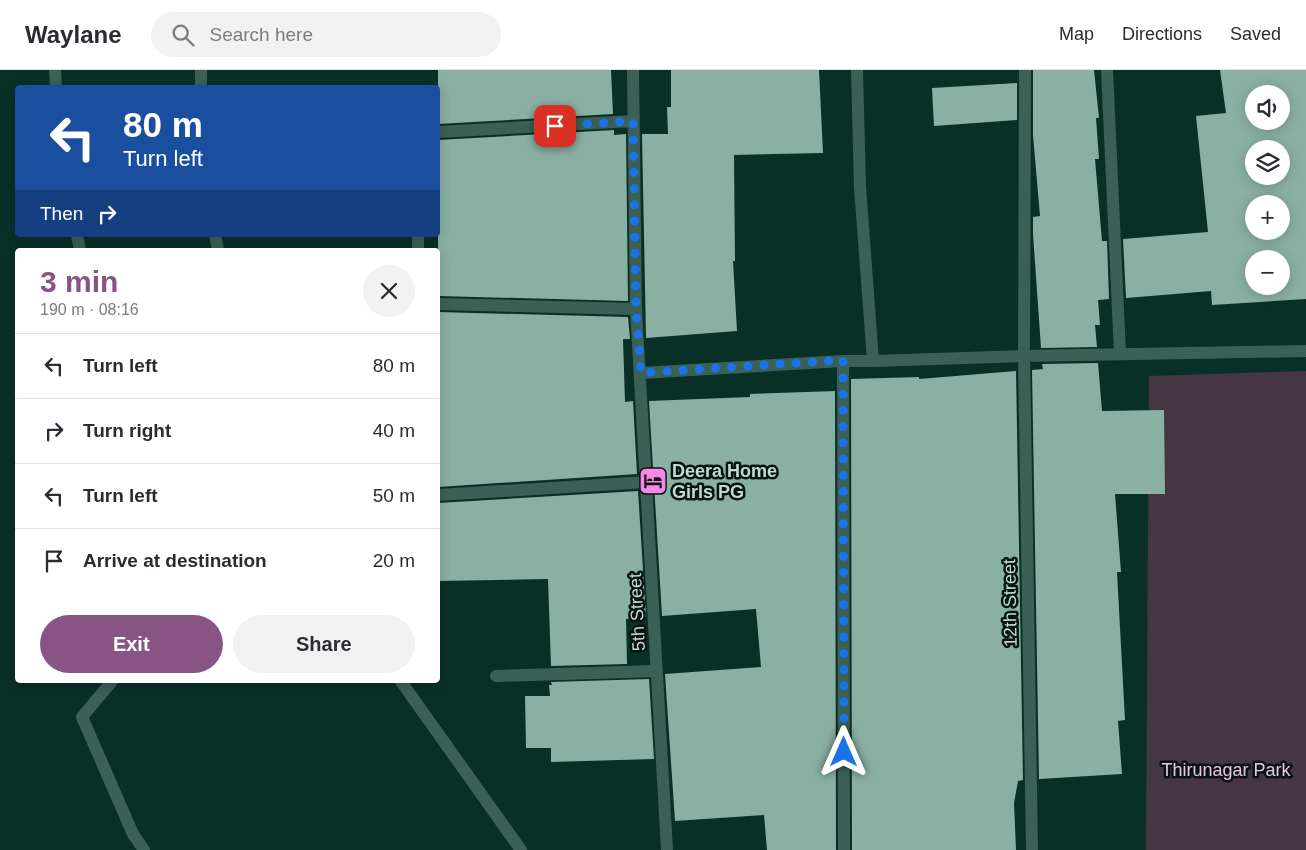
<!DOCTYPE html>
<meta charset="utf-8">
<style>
:root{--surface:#fff;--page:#f2f2f3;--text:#2b2b33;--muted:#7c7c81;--line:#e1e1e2;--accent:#885484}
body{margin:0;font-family:Helvetica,sans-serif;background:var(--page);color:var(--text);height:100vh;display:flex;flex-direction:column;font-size:19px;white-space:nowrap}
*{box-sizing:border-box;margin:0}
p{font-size:16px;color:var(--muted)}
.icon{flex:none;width:28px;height:28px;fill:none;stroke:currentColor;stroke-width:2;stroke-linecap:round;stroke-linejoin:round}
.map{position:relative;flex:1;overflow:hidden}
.details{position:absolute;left:15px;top:178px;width:425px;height:435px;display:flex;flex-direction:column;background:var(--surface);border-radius:5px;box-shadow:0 2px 12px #0003}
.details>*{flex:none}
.banner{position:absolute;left:15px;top:15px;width:425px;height:152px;border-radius:5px;box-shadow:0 2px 12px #0003;background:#1a4fa0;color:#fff;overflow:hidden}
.tools{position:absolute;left:1245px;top:15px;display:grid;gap:10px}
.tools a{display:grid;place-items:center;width:45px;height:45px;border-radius:50%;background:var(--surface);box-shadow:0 2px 12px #0003;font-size:25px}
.pin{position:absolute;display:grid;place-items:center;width:42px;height:42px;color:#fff;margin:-21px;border-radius:10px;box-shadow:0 2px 8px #0006}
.me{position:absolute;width:55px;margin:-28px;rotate:0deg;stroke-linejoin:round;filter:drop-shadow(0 0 4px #0008)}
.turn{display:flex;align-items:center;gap:18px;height:105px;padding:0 25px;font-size:22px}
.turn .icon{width:65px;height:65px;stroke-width:2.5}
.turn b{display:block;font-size:35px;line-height:42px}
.then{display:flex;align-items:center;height:48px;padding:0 25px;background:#0003;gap:10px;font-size:19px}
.round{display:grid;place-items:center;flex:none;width:52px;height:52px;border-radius:26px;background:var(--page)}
.summary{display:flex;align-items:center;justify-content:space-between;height:85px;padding:0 25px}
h1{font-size:30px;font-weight:700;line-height:38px;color:var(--accent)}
.cta{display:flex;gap:10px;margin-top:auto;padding:10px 25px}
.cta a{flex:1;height:58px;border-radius:30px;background:var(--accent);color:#fff;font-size:20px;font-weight:700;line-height:58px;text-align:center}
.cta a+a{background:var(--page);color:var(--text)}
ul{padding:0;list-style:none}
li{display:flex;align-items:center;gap:15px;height:65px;padding:0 25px;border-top:1px solid var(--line)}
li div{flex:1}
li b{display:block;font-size:19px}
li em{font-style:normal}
header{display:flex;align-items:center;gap:30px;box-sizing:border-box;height:70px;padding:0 25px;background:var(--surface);border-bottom:1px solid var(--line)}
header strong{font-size:24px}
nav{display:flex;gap:28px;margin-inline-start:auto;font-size:18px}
.search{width:350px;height:45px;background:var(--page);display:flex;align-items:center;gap:12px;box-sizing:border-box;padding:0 18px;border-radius:28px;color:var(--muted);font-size:19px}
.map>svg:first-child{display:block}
.green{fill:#453642}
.building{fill:#8aafa3;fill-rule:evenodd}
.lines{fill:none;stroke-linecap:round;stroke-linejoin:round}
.lane{stroke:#3b6156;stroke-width:12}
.street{stroke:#3b6156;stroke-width:12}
.route{stroke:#1a73e8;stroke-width:9;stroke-dasharray:0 16.2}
.labels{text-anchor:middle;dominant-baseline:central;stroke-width:5;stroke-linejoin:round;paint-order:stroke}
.poi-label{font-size:18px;font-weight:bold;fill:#c5d9d3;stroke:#061510;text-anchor:start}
.street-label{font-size:18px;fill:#c5d9d3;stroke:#061510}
.park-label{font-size:18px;fill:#efc0e6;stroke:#061510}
</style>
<header>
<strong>Waylane</strong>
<div class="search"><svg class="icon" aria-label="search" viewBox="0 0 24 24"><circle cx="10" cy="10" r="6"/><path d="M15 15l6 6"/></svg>Search here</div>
<nav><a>Map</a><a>Directions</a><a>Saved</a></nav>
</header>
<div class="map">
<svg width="1306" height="780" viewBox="0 0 1306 780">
<rect width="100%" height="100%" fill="#093027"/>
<path class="green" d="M1306 301V780H1146L1149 306Z"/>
<path class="building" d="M438 0H611L613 44 438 54Z
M671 0H819L823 83 734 85 735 191H733L737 261 646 268 642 64H668L667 37H671Z
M1033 0H1094L1099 48H1096L1099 89H1095L1102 171H1107L1109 229 1098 230 1100 255H1095L1097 277 1041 278 1033 164V147L1040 146 1033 65Z
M1220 0H1306V229L1212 235 1211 221 1126 228 1123 169 1208 162 1196 46 1226 43ZM1254 24H1281V51H1254ZM1254 79H1281V106H1254ZM1254 134H1281V161H1254ZM1254 189H1281V216H1254Z
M1017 13V50L934 56 932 18Z
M614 60V65L626 64 628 231 438 226V70Z
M438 242 628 247 630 269H623L625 332 633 331 637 404 438 417Z
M1098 293 1102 341 1164 340 1165 424H1115L1121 502H1117L1125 650 1118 651 1122 704 1039 709 1032 300 1043 299 1042 294Z
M1016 301 1023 710 1018 711 1014 733 1016 780H852L851 309 919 307V309Z
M835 321 836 780H767L764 745 675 751 665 604 761 597 756 539 662 546 649 331 750 327V324Z
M638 421 646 547 626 549 627 594 551 596 548 509 438 511V433Z
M649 609 654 689 551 692V678H526L525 626H550L549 615H552L551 612Z"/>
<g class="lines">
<path class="lane" d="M55 0 56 18
M77 165 80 180
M113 610 82 647 133 764 144 780
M400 610 521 780"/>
<path class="street" d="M201 0V18
M857 0 860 117 873 291
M1025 0 1024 286 1032 780
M1107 0 1120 284
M438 62 633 51
M215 165 218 180
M418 165V180
M438 234 636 239 633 0
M636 239 667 780
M843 291 844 780
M641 303 843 291H873L1024 286 1306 281
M438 425 647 412
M496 606 657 601"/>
</g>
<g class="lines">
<path class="route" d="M555 56 633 51 636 239 641 303 843 290 844 682"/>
</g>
<defs>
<symbol id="hotel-square" viewBox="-11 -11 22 22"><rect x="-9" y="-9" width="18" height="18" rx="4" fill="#f987e8" stroke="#061510"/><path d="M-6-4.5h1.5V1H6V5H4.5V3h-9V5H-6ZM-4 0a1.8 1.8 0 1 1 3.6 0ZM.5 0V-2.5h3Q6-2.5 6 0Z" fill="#111"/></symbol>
</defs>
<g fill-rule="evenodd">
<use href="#hotel-square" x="637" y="395" width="32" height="32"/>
</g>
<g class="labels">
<g class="poi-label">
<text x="672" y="401">Deera Home<tspan x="672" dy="21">Girls PG</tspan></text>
</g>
<g class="street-label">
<text transform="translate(1010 533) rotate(-91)">12th Street</text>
<text transform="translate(637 542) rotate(-93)">5th Street</text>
</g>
<g class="park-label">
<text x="1226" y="700">Thirunagar Park</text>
</g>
</g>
</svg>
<div class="tools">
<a><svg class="icon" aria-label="sound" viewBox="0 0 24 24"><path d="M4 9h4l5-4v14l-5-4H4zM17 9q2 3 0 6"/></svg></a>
<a><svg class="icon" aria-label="layers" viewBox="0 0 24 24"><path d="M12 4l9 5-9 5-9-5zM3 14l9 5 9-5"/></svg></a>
<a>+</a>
<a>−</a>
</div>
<div class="pin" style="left:555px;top:56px;background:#d93025"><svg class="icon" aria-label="arrive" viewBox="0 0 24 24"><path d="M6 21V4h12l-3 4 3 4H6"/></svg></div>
<svg class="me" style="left:844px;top:682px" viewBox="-20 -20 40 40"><path d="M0-17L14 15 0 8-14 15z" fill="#1a73e8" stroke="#fff" stroke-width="4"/></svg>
<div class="banner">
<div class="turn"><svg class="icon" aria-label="left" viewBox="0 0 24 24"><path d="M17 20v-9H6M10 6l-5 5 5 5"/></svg><div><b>80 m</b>Turn left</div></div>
<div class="then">Then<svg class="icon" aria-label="right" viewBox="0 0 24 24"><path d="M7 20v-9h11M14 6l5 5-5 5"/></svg></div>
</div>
<section class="details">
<div class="summary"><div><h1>3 min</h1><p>190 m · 08:16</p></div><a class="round"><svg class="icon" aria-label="close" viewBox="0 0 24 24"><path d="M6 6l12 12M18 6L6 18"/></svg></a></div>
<ul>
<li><svg class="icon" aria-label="left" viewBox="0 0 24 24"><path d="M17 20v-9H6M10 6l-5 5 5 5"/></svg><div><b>Turn left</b></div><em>80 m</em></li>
<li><svg class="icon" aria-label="right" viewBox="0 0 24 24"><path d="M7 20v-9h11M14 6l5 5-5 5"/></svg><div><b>Turn right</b></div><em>40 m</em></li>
<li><svg class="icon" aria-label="left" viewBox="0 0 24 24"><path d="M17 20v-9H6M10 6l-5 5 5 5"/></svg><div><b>Turn left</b></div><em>50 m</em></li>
<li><svg class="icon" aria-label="arrive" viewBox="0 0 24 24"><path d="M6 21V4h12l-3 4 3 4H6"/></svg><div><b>Arrive at destination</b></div><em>20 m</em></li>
</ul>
<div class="cta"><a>Exit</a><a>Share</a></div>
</section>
</div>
